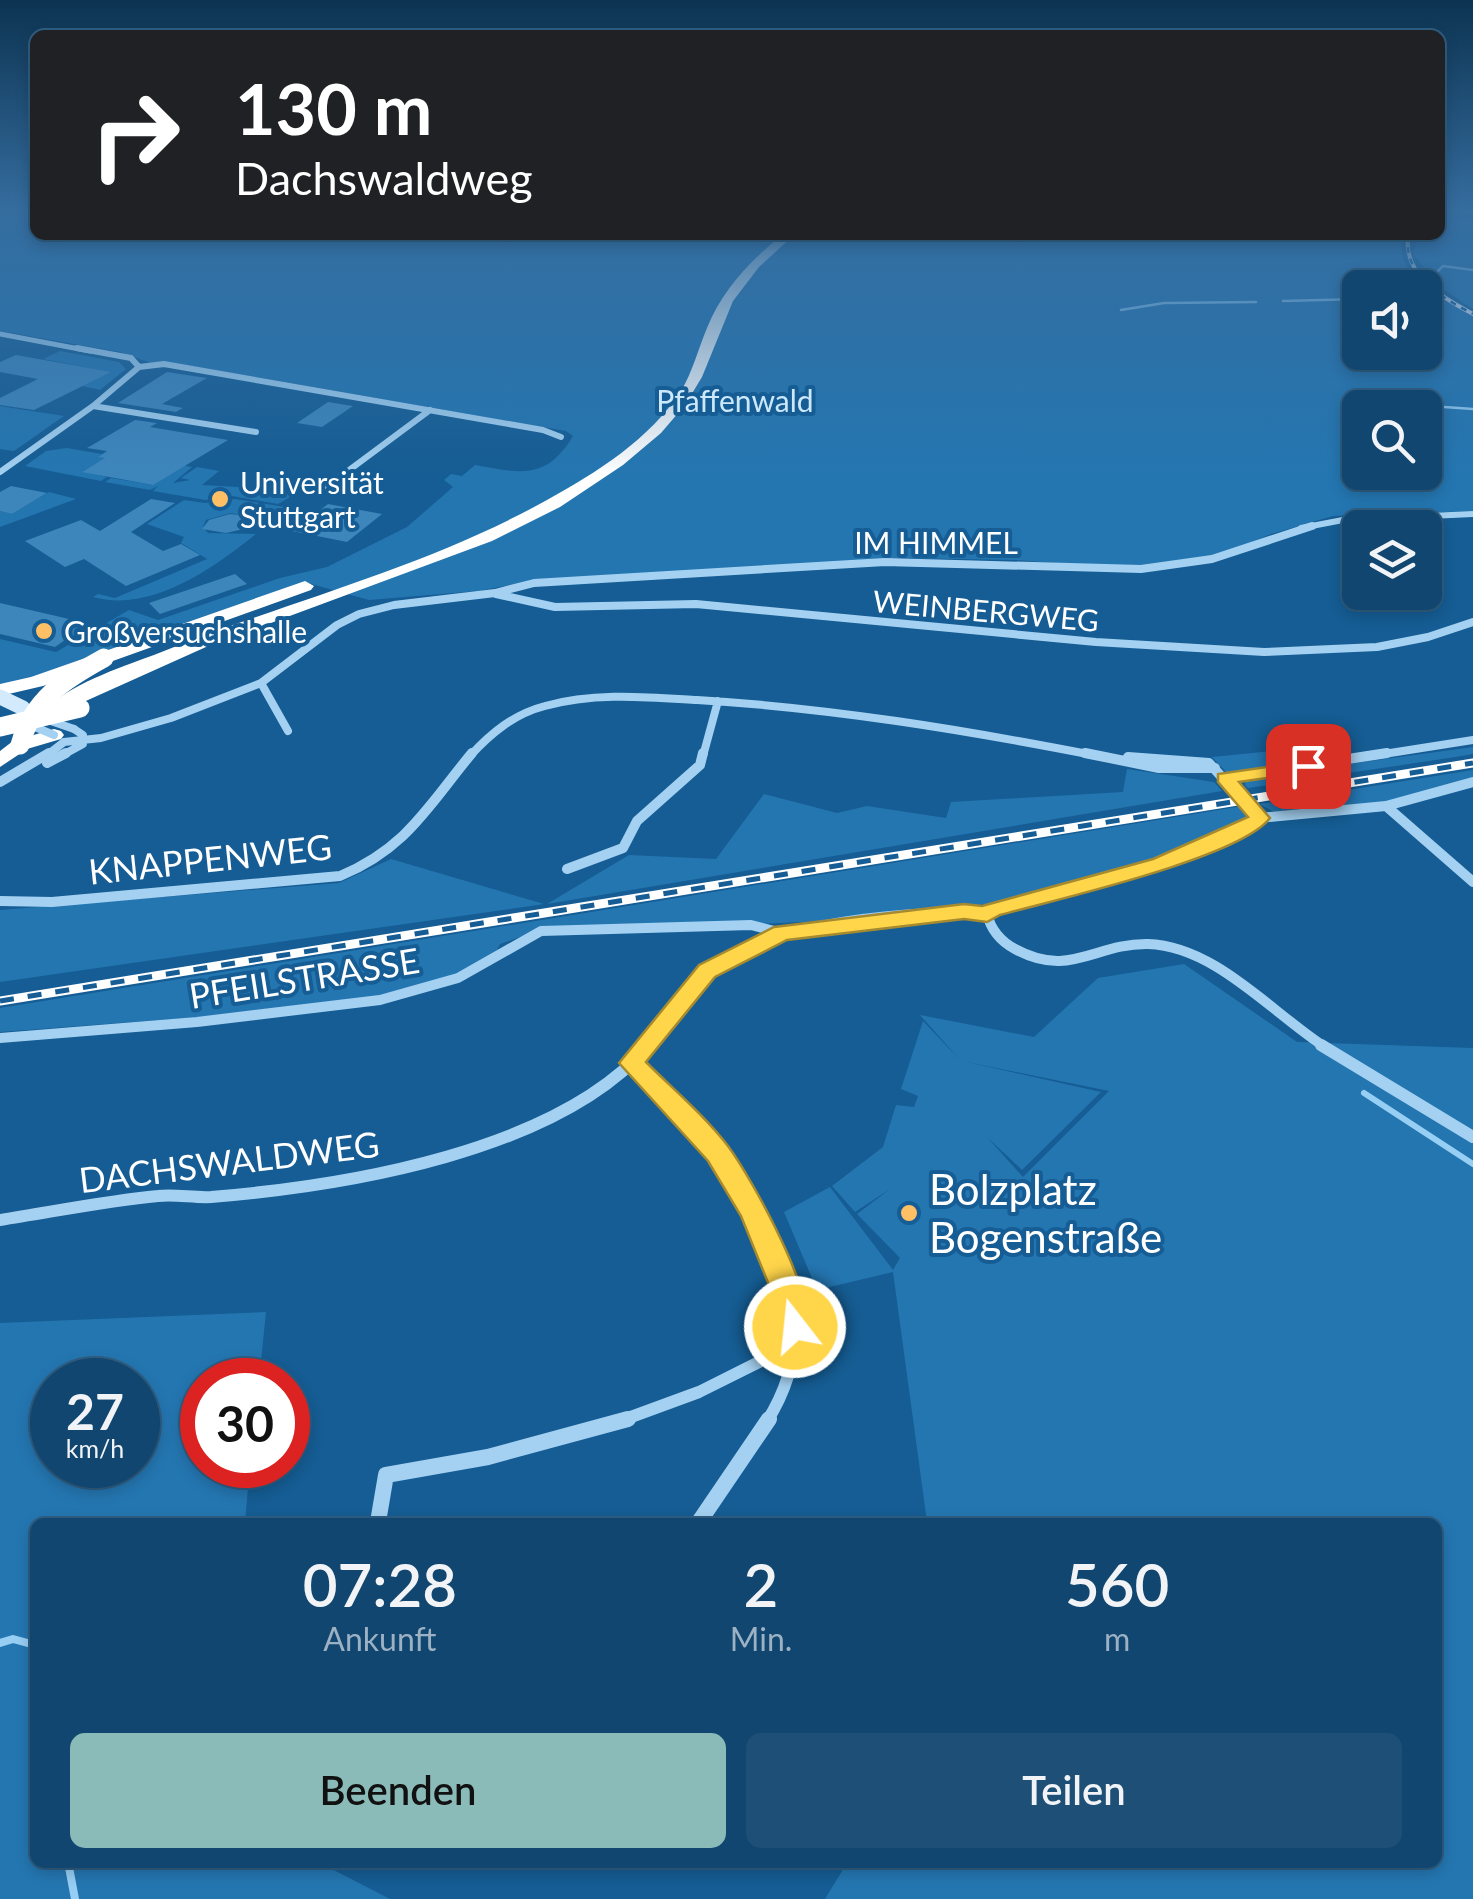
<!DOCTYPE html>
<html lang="de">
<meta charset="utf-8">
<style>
:root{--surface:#10466f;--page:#1e5077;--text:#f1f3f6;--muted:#9cb1c3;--line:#305e82;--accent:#8bbbb9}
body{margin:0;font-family:Lato,sans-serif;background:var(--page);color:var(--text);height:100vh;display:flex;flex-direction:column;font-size:38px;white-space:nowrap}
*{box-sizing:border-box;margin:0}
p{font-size:32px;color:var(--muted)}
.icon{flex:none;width:55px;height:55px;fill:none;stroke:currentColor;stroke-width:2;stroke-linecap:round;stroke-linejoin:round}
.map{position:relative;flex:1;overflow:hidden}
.sheet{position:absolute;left:30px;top:1518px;width:1412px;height:350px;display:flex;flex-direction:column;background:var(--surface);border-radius:15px;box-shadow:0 5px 15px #0003,0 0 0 2px var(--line)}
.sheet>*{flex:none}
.banner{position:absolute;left:30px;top:30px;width:1415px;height:210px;border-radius:15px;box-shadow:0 5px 15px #0003,0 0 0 2px var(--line);background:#202124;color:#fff;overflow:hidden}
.fabs{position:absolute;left:1342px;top:270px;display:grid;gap:20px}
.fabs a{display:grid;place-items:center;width:100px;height:100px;border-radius:15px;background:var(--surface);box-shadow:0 5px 15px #0003,0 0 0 2px var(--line);font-size:50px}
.speed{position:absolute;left:30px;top:1358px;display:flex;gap:20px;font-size:50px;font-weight:700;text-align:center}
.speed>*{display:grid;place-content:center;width:130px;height:130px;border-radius:50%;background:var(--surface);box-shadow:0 5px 15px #0003,0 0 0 2px var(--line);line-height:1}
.speed small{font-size:25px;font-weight:400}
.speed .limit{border:15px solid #d22;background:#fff;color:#111}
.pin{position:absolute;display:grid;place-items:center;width:85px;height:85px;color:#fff;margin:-42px;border-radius:20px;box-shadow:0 5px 15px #0006}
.me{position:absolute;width:110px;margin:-55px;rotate:344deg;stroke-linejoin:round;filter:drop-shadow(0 0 8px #0008)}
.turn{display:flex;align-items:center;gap:35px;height:210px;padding:0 40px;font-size:45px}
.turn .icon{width:130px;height:130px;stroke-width:2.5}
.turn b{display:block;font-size:70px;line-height:85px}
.eta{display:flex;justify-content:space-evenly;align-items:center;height:170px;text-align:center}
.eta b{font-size:60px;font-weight:600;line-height:70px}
.primary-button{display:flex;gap:20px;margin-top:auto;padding:20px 40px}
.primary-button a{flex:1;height:115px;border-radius:15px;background:var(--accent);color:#111;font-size:40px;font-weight:600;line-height:115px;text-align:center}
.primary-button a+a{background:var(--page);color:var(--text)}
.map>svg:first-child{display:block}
.green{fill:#2476b1;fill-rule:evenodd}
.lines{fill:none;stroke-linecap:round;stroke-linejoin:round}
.stream-far2{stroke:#97cef4;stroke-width:2.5}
.stream-far1{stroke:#97cef4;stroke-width:6}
.stream{stroke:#97cef4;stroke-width:8}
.building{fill:#3d86bc}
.street-far5{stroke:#a4d1f1;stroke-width:5}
.street-far4{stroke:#a4d1f1;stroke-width:6}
.street-far3{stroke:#a4d1f1;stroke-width:8}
.street-far2{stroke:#a4d1f1;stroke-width:10}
.street-far1{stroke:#a4d1f1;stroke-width:12}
.street{stroke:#a4d1f1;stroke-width:16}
.highway{fill:#fff;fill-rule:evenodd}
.rail-far1-casing{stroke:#fff;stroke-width:4}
.rail-casing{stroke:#fff;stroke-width:9}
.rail-far1{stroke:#155d94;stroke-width:2.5;stroke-dasharray:6;stroke-linecap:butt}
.rail{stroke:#155d94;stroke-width:5;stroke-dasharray:14;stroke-linecap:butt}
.street-bridge{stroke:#a4d1f1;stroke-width:8}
.secondary-bridge{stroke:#d3eafc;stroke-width:15}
.highway-bridge{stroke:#fff;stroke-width:19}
.route{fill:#ffd54a;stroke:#a68a30;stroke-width:2.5}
.poi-dot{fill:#ffbf65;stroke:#155d94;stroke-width:4}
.labels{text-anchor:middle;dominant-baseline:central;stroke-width:8;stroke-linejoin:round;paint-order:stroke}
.far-park-label{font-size:30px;fill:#cce8fc;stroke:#155d94}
.far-poi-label{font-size:30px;fill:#fff;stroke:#155d94;text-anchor:start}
.far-street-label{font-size:30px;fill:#fff;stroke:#155d94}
.street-label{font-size:35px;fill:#fff;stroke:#155d94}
.near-poi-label{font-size:42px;fill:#fff;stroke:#155d94;text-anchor:start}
</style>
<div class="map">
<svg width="1473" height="1899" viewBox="0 0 1473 1899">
<rect width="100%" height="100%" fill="#155d94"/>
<path class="green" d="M0 211H35V235H1404C1389 273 1446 302 1473 316V511L1333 516 1271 534 1218 556 1133 569 1016 560 901 558 531 581 478 591 369 600 304 582 33 679 0 684V639L56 652 129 610 158 620 280 578 327 567 407 527 453 487 444 480 451 474 462 476 475 465C520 473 546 481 573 436L566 431 169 362 151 363 120 352 0 331ZM1360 288H1425V352H1360ZM1360 408H1425V472H1360Z
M1448 211H1457L1447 217 1473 221V309L1440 287 1414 255 1417 235H1440V215Z
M60 351 119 362 126 369 100 390 82 386 109 372 43 359Z
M0 406 64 416 14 451 0 449Z
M67 448 102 454 99 457 122 461 96 464 83 471 107 477 101 481 25 466 46 451Z
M144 458 192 467 173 483 190 480 181 478 197 467 219 471 202 485 257 488 277 474 284 475 274 494 297 493 278 504 232 496 205 500 153 491 158 486 150 490 105 482 111 478 153 485Z
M49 492 76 499 0 527V511L12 514Z
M235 499 291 508 278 518 259 513 271 507 246 516 231 513 206 520 203 527 208 533 256 534C212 569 151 613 93 597L98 594 115 598 207 559 181 543 184 537 147 524 184 500 205 503Z
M1473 747V754L1449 758 1248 788 1245 785 1246 778Z
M1292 749 1347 751 1354 758 1227 773 1212 757Z
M1127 769 1214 782 1222 791 547 904 629 855 716 859 764 794 837 813 867 806 946 818 951 802 1123 792Z
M1473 770V780L1384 803 1276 813 1260 804Z
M1243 806 1247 820 1239 826C1159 857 1077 889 992 903 845 928 691 924 543 929L500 944 497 950 456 975 377 996 199 1017 0 1032V1008Z
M391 859 544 904 0 982V910L339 883Z
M1184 964 1297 1042 1473 1048V1899H825L847 1863 1438 1862V1522H927L893 1272 817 1290 784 1212 830 1187 893 1270 900 1258 857 1214 890 1189 855 1212 832 1186 883 1147 896 1105 914 1107 918 1096 901 1089 923 1021 961 1061 920 1015 1034 1037 1098 978ZM962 1061 1109 1091 1023 1177 987 1137 1022 1170 1101 1092Z
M266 1312 259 1380H202V1465H250L245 1522H35V1862L320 1863 390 1899H0V1323ZM52 1380H138V1465H52Z"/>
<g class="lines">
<path class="stream-far2" d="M1398 276H1413
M1439 277 1437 272 1443 266 1473 270
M1385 288 1394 281 1392 276
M1283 301 1360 299
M1121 310 1164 303 1256 302
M1343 400 1473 409"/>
<path class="stream-far1" d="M1364 1093 1473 1164"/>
<path class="stream" d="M0 1643 13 1639 35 1645
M68 1862 75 1899"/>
</g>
<path class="building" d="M16 355 61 363 111 372 34 410 0 405V398L38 379 0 372V362Z
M167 372 207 378 162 404 183 408 176 412 118 403Z
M328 402 353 406 322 427 297 423Z
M135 420 157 423 150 427 228 440 153 485 82 472 105 458 98 457 107 451 87 448Z
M11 486 47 493 12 514 0 511V492Z
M151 499 175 503 131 532 163 551 181 544 200 555 126 586 84 559 65 567 25 541 81 520 100 531Z
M328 504 382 514 347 542 292 531Z
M230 514 239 515 248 528 226 533 202 529 209 520Z
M235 574 247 584 160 614 149 603Z
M0 603 95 625 72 641 65 640 55 647 0 634Z"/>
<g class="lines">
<path class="street-far5" d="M1466 211 1473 212
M0 334 90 351"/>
<path class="street-far4" d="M77 348 131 358 139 367
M93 406 256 432
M0 472 93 406 139 367 164 364 543 430 561 437
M321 491 430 410
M1301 528 1343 520 1473 514"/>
<path class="street-far3" d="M496 594 555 607 696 604 1096 642 1264 652 1377 647 1428 637 1473 622
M261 683 288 731
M46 756 64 742 101 738 171 718 261 683 337 625 359 614 394 605 495 593 534 583 885 562 1141 569 1212 559 1312 526
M61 756 83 744V735L74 729
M470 756C491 733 514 714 545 706 594 692 647 697 697 700 832 708 965 730 1098 756
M703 756 718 701
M1371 756 1473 740"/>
<path class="street-far2" d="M1085 753 1159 768H1215
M1128 757 1209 763 1259 818
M47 763 66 753
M1225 778 1387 753
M0 782 49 753
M1386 806 1473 882
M567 869 623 848 637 821 700 765 703 753
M0 901 52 902 340 876C407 848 428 806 472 753
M987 914C991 930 1000 941 1015 949 1070 979 1095 943 1148 944 1215 946 1272 1013 1325 1047
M0 1038 197 1022 380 1000 458 978 541 931 751 925 782 933
M646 1047C669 1020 688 987 717 966 775 922 916 908 987 914L992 909 1160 864 1252 826 1259 818 1386 806 1473 782"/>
<path class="street-far1" d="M1321 1045 1473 1137
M631 1063C659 1092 691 1120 717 1152 743 1184 793 1285 795 1326 797 1358 784 1395 767 1421
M0 1220C52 1212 105 1201 158 1196 175 1194 194 1198 211 1197 345 1186 557 1152 649 1045
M620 1421 699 1392 791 1346"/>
<path class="street" d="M378 1522 386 1475 488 1457 628 1419
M699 1522 769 1419"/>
<path class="highway" d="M782 235H794L759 267 733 301 702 377 685 405 661 433 623 465 560 507 492 541 206 647 68 709H54L51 705C72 683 130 664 159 653 288 601 425 568 547 500 596 473 650 439 681 391 693 371 698 349 707 328 722 290 751 260 782 235Z
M305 581 314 586 311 590 43 686 0 696V684L31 677Z
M54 729 61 731 64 735 61 739 27 749 0 767V751L13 741Z"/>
<defs>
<path id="rail-far1" d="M1408 235C1403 276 1441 297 1473 314"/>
<path id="rail" d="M0 1001 1473 763"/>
</defs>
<use href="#rail-far1" class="rail-far1-casing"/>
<use href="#rail" class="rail-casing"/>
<use href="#rail-far1" class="rail-far1"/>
<use href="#rail" class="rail"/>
<path class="street-bridge" d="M28 719 35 727 54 735
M48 720 74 729"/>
<path class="secondary-bridge" d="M0 697 23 708 27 718"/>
<path class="highway-bridge" d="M0 727 80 708
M20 745C33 699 64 680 104 658"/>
</g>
<linearGradient id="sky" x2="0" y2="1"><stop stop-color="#0c3351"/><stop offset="0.44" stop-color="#356d9f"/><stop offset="1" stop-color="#356d9f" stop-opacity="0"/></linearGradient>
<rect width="1473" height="477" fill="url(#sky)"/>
<path class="route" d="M1308 761 1317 766 1314 771 1239 782 1270 818C1240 858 1054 900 1000 915L987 922 964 919 787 940 715 977 646 1062C673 1089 705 1116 728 1146 751 1177 821 1302 806 1337L795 1341 784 1337 773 1295 741 1216 708 1161 619 1063 699 965 774 927 964 904 982 906 1153 859 1248 817 1218 782V774Z"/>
<g class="poi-dot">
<circle cx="220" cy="499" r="10"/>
<circle cx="44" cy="631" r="10"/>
<circle cx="909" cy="1213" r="10"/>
</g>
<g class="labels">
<g class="far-park-label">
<text x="735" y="400">Pfaffenwald</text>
</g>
<g class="far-poi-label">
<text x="240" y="482">Universität<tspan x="240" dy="34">Stuttgart</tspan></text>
<text x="64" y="631">Großversuchshalle</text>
</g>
<g class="far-street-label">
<text x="936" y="542">IM HIMMEL</text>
<text transform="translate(986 610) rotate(5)">WEINBERGWEG</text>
</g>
<g class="street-label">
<text transform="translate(210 858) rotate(-6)">KNAPPENWEG</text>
<text transform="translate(304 977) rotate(-9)">PFEILSTRASSE</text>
<text transform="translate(229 1161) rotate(-7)">DACHSWALDWEG</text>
</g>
<g class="near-poi-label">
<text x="929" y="1189">Bolzplatz<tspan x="929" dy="48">Bogenstraße</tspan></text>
</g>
</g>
</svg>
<div class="fabs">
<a><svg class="icon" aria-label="sound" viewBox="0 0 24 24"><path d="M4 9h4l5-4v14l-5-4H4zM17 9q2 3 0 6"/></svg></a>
<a><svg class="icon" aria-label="search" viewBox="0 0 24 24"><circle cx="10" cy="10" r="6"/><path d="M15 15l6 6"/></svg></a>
<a><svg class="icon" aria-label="layers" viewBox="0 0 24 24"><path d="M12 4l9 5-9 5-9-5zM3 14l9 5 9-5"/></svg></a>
</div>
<div class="speed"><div>27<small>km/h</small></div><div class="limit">30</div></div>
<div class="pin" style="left:1308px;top:766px;background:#d93025"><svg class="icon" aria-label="arrive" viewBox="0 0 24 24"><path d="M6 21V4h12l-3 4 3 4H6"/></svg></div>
<svg class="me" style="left:795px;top:1327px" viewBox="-20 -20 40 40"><circle r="17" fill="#ffd54a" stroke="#fff" stroke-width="3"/><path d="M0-11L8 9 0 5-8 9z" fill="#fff"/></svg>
<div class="banner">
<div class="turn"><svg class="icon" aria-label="right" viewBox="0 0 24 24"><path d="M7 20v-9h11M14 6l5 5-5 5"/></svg><div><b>130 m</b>Dachswaldweg</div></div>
</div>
<section class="sheet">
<div class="eta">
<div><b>07:28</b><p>Ankunft</p></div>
<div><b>2</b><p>Min.</p></div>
<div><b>560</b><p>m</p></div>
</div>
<div class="primary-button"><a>Beenden</a><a>Teilen</a></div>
</section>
</div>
